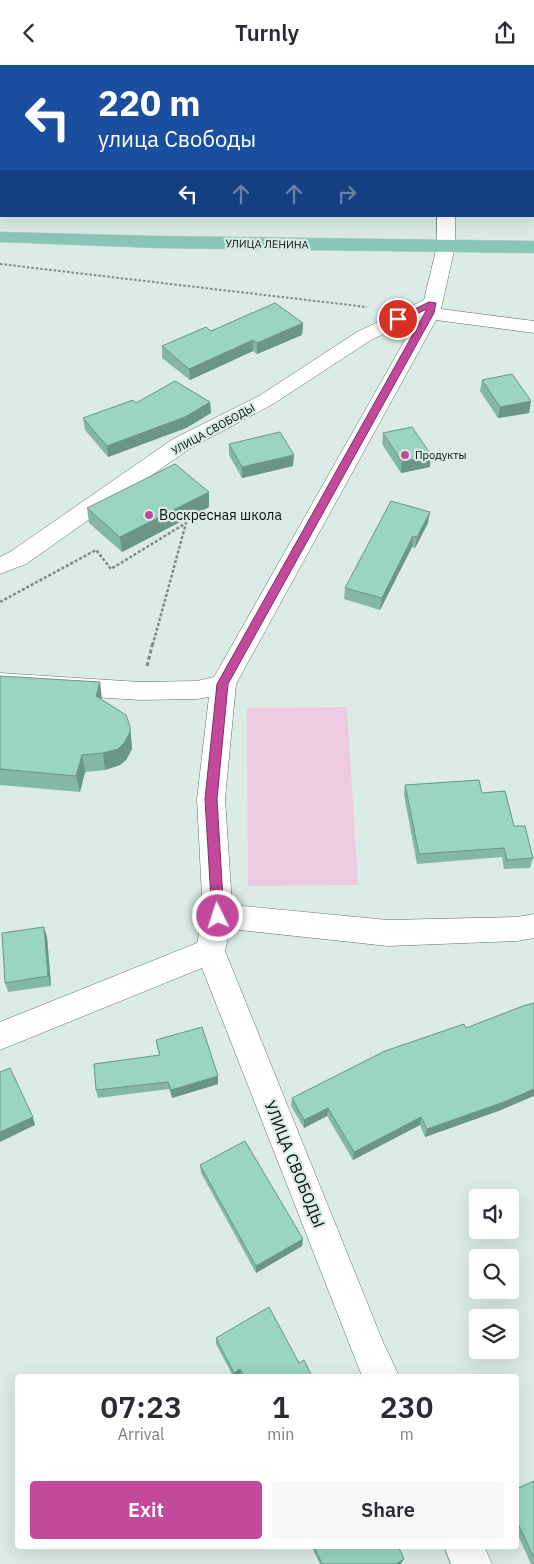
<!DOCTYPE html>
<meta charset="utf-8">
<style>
:root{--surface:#fff;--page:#f7f7f7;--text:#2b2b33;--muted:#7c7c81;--accent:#c3499d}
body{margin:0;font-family:"IBM Plex Sans",sans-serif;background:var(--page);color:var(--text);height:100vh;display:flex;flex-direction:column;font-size:19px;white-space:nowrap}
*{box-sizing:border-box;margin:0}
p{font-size:16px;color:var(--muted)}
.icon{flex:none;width:28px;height:28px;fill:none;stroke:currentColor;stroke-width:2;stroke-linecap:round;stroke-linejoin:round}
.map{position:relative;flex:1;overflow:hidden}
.details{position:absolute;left:15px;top:1309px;width:504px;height:175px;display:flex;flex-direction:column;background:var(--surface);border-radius:5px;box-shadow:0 5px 20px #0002}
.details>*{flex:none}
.guide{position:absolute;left:0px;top:0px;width:535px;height:152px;box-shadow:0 5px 20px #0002;background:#1a4fa0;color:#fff;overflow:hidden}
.buttons{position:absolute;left:469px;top:1124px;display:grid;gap:10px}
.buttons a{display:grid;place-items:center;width:50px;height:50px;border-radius:5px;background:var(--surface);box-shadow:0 5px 20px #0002;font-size:25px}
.pin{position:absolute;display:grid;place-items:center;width:42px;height:42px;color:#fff;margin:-21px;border:2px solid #fff;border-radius:50%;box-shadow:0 1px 5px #0007}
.me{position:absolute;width:55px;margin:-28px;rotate:356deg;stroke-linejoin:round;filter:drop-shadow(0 0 4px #0008)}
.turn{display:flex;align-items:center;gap:18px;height:105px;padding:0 15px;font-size:22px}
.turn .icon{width:65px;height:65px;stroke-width:2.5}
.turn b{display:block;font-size:35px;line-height:42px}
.lanes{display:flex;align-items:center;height:48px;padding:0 15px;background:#0003;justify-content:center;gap:25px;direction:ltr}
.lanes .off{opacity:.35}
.eta{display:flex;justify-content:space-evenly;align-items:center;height:85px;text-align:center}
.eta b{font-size:30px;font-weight:600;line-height:35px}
.action{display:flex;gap:10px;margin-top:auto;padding:10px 15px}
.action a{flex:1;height:58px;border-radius:5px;background:var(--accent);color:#fff;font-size:20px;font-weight:600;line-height:58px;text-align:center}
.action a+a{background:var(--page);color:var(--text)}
header{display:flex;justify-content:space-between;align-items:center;height:65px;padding:0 15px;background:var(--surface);font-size:22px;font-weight:600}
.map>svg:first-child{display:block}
.green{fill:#edcadf}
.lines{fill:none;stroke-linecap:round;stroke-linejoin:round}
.minor-casing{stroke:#62726b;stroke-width:1}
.major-casing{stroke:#c9caca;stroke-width:1}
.path-far2{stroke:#7d8a85;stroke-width:2;stroke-dasharray:2.5 2;stroke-linecap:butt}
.path-far1{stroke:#7d8a85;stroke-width:2.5;stroke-dasharray:3 2;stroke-linecap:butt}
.path{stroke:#7d8a85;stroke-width:3;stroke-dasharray:4 2.5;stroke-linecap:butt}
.minor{fill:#fff;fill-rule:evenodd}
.major{fill:#88c7b5;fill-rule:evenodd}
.wall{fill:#84b7a4}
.shaded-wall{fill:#6b9586}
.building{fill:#99d5bf;stroke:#6b9586}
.route{fill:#c3499d;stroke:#7f2f66}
.poi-dot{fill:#c3499d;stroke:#daece5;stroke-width:2}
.labels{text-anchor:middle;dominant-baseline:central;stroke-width:4.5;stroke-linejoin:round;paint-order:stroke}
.far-street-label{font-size:11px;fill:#080e0c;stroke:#daece5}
.far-poi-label{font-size:11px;fill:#080e0c;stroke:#daece5;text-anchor:start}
.poi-label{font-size:14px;fill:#080e0c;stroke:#daece5;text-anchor:start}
.near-street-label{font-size:16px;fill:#080e0c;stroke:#daece5}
</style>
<header><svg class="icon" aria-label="back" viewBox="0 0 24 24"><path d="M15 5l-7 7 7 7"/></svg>Turnly<svg class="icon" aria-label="share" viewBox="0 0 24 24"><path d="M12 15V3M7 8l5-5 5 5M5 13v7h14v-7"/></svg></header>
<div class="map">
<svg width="534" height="1499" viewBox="0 0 534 1499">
<rect width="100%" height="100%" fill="#daece5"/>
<path class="green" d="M347 642 358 820 248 821 247 643Z"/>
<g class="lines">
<defs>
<path id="minor" d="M418 0H434L435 1H419Z
M437 151H455V181L441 244 534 256V268L436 255 236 619 225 734 232 840 388 855 517 852 534 849V873L517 876 388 881 230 864 225 886 383 1277 399 1311H362L202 903 0 985V957L197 878 203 851 197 734 209 632 197 634 140 635 0 626V608L140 617 197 616 214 612 418 252 371 275 273 339 189 384 26 499 0 509V492L10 487 173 374 259 331 357 267 424 235 437 181Z
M444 1481H484L492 1499H451Z"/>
<path id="major" d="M0 167 157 171 534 176V188L157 183 0 177Z"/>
</defs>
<use href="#minor" class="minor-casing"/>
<use href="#major" class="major-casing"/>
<path class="path-far2" d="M0 199 367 242"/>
<path class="path-far1" d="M0 537 96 485 111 504 186 458 153 579"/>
<path class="path" d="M147 601 153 577"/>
<use href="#minor" class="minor"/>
<use href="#major" class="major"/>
</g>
<path class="wall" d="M466 0H507V1H467Z
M0 86H1V126H0Z
M303 258 302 270 257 289 253 286 190 315 162 293V281L211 266Z
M482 315 529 348 498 353 480 326Z
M210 337 211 348 186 363 108 392 85 365 83 353 136 338Z
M383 368 430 402 401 408 382 379Z
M229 379 293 401 242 413 229 390Z
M209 427V442L122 487 89 458 87 443Z
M428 458 415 483 412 482 380 545 344 534 345 523Z
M0 611 102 635 130 661 132 684 126 695 120 700 105 705 85 707 80 727 0 720Z
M405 720 482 728 514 761 533 793 530 803 504 804 502 792 417 799 404 730Z
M47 872 51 921 8 927 5 918Z
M156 975 218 1011V1019L172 1033 169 1024 98 1033 96 1025 159 990Z
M292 1033 501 1045 425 1072 420 1060 353 1095 327 1051 304 1063 291 1041Z
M200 1100 303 1174 302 1181 256 1208 201 1108Z
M216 1273 299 1298 312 1311H241V1310L238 1311H233L216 1279Z
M534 1416V1499H531L516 1466V1424Z
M311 1481H398L404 1494 402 1497 400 1499H320Z"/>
<path class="shaded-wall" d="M303 258 302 270 257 289V278Z
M253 275V286L190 315 189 304Z
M531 336 529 348 498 353 500 342Z
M210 337 211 348 186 363 108 392 107 381Z
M294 390 293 401 242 413V402Z
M431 390 430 402 401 408 402 397Z
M209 427V442L122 487 120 472Z
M430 447 428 458 415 483 417 472Z
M413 471 412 482 380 545 382 533Z
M100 617 102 634 96 631Z
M130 661 132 684 126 695 120 700 105 705 103 688Z
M82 690 85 707 80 727 76 711Z
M44 862 47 872 51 921 48 911Z
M218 1011V1019L172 1033 171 1025Z
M534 1024V1031L501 1045 425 1072 427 1064Z
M328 1043 327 1051 304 1063V1055Z
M33 1052 35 1060 0 1077V1067Z
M421 1052 420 1060 353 1095 354 1087Z
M303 1174 302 1181 256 1208V1201Z
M240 1304 241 1310 238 1311H234V1308Z
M404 1494 402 1497 400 1499H396Z"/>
<path class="building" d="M472 0H505L489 1H473Z
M0 86H1V116H0Z
M275 238 303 258 257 278 253 275 189 304 162 281 206 262 211 266Z
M512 309 531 336 500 342 482 315Z
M175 316 210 337 185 352 107 381 83 353 133 335 136 338Z
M412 362 431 390 402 397 383 368Z
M280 367 294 390 242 402 229 379Z
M175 399 209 427 120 472 87 443Z
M391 436 430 447 417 472 413 471 382 533 345 523Z
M0 611 100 617 96 631 126 650 130 661V667L124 678 118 684 103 688 82 690 76 711 0 704Z
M479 715 482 728 505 726 514 761H525L533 793 507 795 504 783 419 789 405 720Z
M44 862 48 911 5 918 2 868Z
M534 938V1024L504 1037 427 1064 421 1052 354 1087 328 1043 304 1055 292 1033 385 986 464 959 466 963 523 941Z
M202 962 218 1011 171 1025 168 1017 96 1025 94 999 160 990 156 975Z
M10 1003 33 1052 0 1067V1007Z
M245 1076 303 1174 256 1201 200 1100Z
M269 1242 299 1298 304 1295 312 1311H244L240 1304 234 1308 216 1273Z
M534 1416V1493L516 1454V1424Z
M314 1481H398L404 1494 396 1499H322Z"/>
<path class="route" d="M429 237 436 238 434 248 228 619 217 734 224 851 223 854H214L212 851 205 734 217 619 427 244 401 256 394 254Z"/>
<g class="poi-dot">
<circle cx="405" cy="390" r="5"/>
<circle cx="149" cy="450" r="5"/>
</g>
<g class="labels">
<g class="far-street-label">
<text transform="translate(267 179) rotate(1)">УЛИЦА ЛЕНИНА</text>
<text transform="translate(213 364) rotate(-29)">УЛИЦА СВОБОДЫ</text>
</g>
<g class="far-poi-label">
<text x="415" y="390">Продукты</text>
</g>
<g class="poi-label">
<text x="159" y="450">Воскресная школа</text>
</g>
<g class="near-street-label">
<text transform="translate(295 1099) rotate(68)">УЛИЦА СВОБОДЫ</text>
</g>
</g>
</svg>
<div class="buttons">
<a><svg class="icon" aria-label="sound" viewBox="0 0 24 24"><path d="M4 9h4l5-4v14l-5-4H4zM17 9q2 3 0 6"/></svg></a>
<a><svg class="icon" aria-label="search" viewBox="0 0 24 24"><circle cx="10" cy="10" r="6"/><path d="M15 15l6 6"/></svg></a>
<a><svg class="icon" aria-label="layers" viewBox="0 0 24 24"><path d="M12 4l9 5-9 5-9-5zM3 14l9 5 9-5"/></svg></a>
</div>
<div class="pin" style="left:398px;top:254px;background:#d93025"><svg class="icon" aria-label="arrive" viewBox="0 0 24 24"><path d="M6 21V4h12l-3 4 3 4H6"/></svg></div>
<svg class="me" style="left:218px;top:851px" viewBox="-20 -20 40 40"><circle r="17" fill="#c3499d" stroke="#fff" stroke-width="3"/><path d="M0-11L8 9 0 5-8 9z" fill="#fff"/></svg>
<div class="guide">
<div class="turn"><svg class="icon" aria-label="left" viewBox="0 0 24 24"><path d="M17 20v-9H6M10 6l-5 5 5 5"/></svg><div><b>220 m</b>улица Свободы</div></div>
<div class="lanes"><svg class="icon" aria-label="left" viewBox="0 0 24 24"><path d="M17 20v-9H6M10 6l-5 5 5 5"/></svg><svg class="icon off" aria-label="ahead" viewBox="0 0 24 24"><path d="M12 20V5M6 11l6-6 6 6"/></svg><svg class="icon off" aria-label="ahead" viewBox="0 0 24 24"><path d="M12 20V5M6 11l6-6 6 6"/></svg><svg class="icon off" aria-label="right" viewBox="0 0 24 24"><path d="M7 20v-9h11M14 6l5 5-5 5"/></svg></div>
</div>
<section class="details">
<div class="eta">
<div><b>07:23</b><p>Arrival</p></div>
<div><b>1</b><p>min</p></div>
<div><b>230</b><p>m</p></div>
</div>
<div class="action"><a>Exit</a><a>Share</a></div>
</section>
</div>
